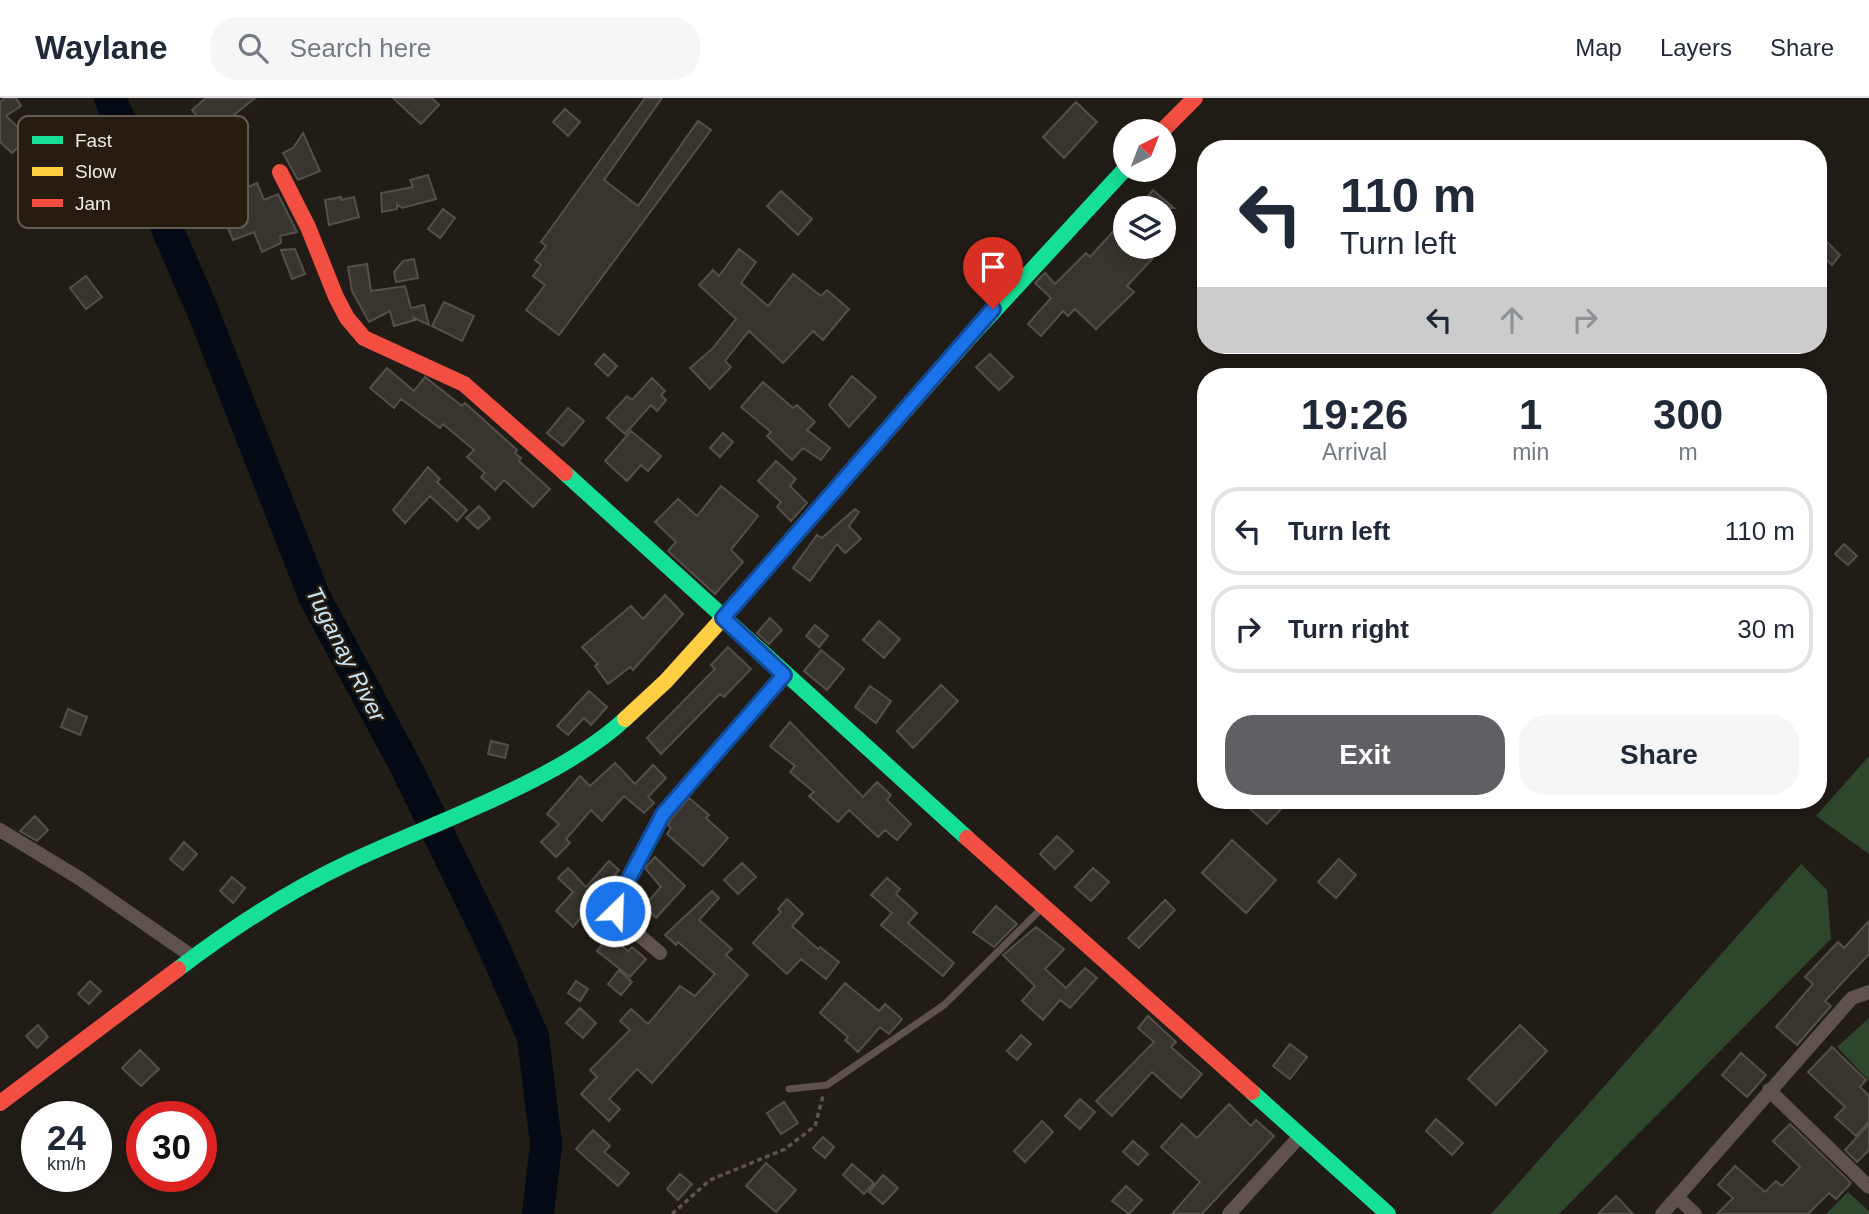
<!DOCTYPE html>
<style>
:root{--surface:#fff;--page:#f6f6f7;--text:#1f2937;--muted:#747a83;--line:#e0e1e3;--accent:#5e6064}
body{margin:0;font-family:Arial,sans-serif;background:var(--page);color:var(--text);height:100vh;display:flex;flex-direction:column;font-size:26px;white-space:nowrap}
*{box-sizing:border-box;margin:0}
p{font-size:23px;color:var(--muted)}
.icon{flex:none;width:38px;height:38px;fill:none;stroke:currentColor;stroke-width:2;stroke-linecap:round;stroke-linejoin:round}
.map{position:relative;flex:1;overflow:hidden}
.panel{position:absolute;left:1197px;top:270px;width:630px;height:441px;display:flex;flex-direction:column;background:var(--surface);border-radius:28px;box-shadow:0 4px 18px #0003}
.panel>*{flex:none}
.guide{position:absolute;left:1197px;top:42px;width:630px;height:214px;border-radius:28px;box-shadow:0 4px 18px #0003;background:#fff;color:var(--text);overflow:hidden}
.needle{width:46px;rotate:42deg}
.controls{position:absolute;left:1113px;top:21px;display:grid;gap:14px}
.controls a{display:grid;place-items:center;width:63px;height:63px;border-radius:50%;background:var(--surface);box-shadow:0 4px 18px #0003;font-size:35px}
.speed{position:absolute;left:21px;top:1003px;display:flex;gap:14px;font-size:35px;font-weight:700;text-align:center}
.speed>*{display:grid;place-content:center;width:91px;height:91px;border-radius:50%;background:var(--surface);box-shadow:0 4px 18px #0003;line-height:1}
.speed small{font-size:18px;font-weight:400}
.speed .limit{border:10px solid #d22;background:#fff;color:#111}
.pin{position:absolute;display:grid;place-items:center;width:60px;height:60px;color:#fff;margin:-72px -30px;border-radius:50% 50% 50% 0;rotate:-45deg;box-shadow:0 0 7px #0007}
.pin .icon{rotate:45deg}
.me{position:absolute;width:77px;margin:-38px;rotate:24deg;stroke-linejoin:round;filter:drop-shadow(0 0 5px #0008)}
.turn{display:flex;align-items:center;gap:24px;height:147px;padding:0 28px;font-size:32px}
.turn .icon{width:91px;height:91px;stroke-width:2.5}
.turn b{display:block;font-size:49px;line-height:60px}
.lanes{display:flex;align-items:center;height:66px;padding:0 28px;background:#0003;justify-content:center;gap:35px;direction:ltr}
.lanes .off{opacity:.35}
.eta{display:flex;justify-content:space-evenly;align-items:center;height:119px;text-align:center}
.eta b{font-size:42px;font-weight:600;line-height:49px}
.cta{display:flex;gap:14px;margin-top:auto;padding:14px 28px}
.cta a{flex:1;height:80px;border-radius:28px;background:var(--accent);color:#fff;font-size:28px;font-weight:600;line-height:80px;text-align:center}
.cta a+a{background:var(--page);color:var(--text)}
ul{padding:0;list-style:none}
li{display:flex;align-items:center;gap:21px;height:88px;margin:0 14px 10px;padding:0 14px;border:4px solid var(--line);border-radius:28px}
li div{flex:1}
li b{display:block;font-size:26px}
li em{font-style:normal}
header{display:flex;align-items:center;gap:42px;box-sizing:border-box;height:98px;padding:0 35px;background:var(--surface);border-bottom:2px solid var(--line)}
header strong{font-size:33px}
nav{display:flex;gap:38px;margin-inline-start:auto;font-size:24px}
.search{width:490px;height:63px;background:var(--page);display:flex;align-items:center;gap:18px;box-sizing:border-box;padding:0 24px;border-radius:28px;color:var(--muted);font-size:26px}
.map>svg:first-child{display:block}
.green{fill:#2e462e}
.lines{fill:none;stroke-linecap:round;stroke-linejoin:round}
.river{stroke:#030a14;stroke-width:32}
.building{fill:#38342e;stroke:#544f49;stroke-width:2}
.path{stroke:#5d544f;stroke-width:3.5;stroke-dasharray:5 3.5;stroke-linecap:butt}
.lane{stroke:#5f524c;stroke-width:7}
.street{stroke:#5f524c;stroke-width:14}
.fast{stroke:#16e098;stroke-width:16}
.slow{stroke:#ffcf43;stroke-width:16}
.jam{stroke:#f24e42;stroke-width:16}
.route-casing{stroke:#114b97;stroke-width:18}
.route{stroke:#1a73e8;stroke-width:12}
.labels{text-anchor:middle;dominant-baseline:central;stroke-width:5;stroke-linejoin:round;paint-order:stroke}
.water-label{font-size:23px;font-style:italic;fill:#c9e7f9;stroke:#261c11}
.key{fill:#261c11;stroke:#645a50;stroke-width:2}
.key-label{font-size:19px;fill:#f3ece4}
</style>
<header>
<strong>Waylane</strong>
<div class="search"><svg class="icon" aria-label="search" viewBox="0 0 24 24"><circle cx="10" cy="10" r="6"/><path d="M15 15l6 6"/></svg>Search here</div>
<nav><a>Map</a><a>Layers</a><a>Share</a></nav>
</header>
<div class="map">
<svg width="1869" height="1116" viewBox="0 0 1869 1116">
<rect width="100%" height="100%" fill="#211c16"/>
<path class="green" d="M1869 658V756L1816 718Z
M1801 766 1827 792 1831 841 1559 1116H1491Z
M1869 920V983L1837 949Z
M1848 1094 1869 1113V1116H1826Z"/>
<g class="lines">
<path class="river" d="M110 0 202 211 314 498 406 669 491 843 533 939 546 1046 538 1116"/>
</g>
<path class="building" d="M5 0H16L21 8 6 18 28 39 12 55 0 44V4Z
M206 0H255L230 20 248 38 235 51 207 23 203 26 192 12Z
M393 0H432L439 7 421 26Z
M645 0H662L604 82 638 108 698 23 711 32 559 237 526 212 545 187 533 178 541 167 535 162 546 148 541 144Z
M1076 4 1097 24 1064 60 1043 39Z
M565 11 580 24 568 38 553 24Z
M303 35 320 73 298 82 283 55 293 50Z
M428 77 436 101 402 110 397 106V111L382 114 381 95 413 89 410 82Z
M257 85 264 102 278 96 297 134 280 138 281 145 262 154 254 134 233 142 224 121 230 119 216 98 231 89 236 95Z
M1153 92 1174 110H1138Z
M781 93 812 121 798 137 767 108Z
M341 99V102L354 99 359 119 329 127 325 102Z
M443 111 455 120 440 140 428 131Z
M1118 128 1125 135V149H1141L1153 160 1127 188 1134 194 1096 231 1075 211 1068 218 1063 213 1041 238 1028 226 1051 200 1035 185 1045 175 1055 186 1086 155 1090 159Z
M1827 144 1840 157 1832 167 1818 154Z
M295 151 305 176 292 181 281 152Z
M739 151 756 164 741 185 768 208 793 176 821 198 827 192 849 211 823 242 813 233 783 265 749 233 725 263 731 269 710 291 690 270 712 251 736 221 699 187 713 172 719 178Z
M414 161 418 180 396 184 394 174 403 163Z
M367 166 371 193 405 188 411 210 424 207 429 227 414 220 415 222 394 228 390 213 369 224 352 193 348 169Z
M86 178 102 199 86 211 70 190Z
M444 204 474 218 462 243 432 228Z
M604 256 617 268 608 278 595 266Z
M990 256 1013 279 999 292 976 269Z
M387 270 414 293 425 279 462 308 465 305 517 352 515 355 521 360 519 363 550 391 533 409 504 382 495 392 481 379 485 375 467 359 474 352 443 326 440 330 401 301 394 310 370 290Z
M852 278 876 299 849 329 829 307Z
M652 280 665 293 661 297 666 302 657 313 651 307 625 336 607 320 627 298 632 302Z
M763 284 793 310 797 307 815 324 807 332 830 350 821 362 803 350 792 362 767 338 771 334 741 309Z
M568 310 584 323 563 348 547 335Z
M631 333 661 358 648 373 641 367 627 383 605 363Z
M723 335 733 344 720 359 710 350Z
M776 363 796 381 790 388 807 405 791 423 777 409 781 404 758 383Z
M428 369 440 381 437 384 467 412 457 423 430 398 405 425 393 412Z
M721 388 758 418 731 452 743 464 715 496 668 453 676 444 655 424 678 401 697 418Z
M479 408 490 420 478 431 466 420Z
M855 411 859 414 849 428 861 441 845 455 837 446 810 483 793 470 817 437 822 440Z
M1844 446 1857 458 1848 467 1835 456Z
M665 497 683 516 633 572 630 569 608 586 595 568 598 566 582 549 631 508 643 521Z
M770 520 782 532 769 546 757 535Z
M879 523 900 541 884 560 863 542Z
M815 527 828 538 819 549 806 538Z
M728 549 751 571 724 599 720 596 661 656 647 640 715 571 711 567Z
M821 552 844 571 827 592 804 573Z
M941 587 958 603 913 650 897 633Z
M870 588 891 603 876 625 855 609Z
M589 593 607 609 591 627 584 620 568 637 557 628Z
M68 611 87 619 80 637 61 629Z
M790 624 863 699 877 684 891 697 887 702 911 726 897 742 885 732 878 739 849 712 838 724 809 698 814 694 790 674 795 668 770 648Z
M491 643 508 647 505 660 488 656Z
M615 665 635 686 653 667 666 680 648 699 654 705 644 715 624 698 602 723 591 712 566 741 570 745 556 759 541 744 559 726 547 716 580 678 590 688Z
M689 700 709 717 706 720 728 740 703 768 667 736 671 730 668 727 671 721Z
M1256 702H1290L1267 726 1249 710Z
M35 718 48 732 37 743 20 733Z
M1057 738 1073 753 1055 771 1040 756Z
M1232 742 1276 782 1246 815 1202 775Z
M184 744 197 756 183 772 170 761Z
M655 759 685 788 656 820 644 808 661 789 645 770Z
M1339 761 1356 777 1336 800 1318 784Z
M609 763 619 772 600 794 606 800 592 815 588 811 573 829 556 813 573 794 558 780 568 770 586 789Z
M742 765 756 779 738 796 724 782Z
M1093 770 1109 784 1091 803 1075 789Z
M232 779 245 790 233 805 220 793Z
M887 780 900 791 896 796 917 815 908 825 954 865 943 878 881 827 892 815 871 797Z
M712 793 719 800 699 822 732 851 726 857 748 877 652 985 637 971 609 1001 620 1011 609 1023 581 996 597 979 590 972 630 932 620 923 631 911 648 926 680 888 695 898 715 876 678 844 676 847 665 837Z
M787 801 803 816 792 828 818 851 820 849 839 864 826 881 801 861 787 876 753 845 781 814 778 811Z
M1165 802 1175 812 1139 850 1128 840Z
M996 808 1017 826 994 849 973 834Z
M1869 823V856L1825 903 1831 908 1797 947 1776 929 1813 886 1805 879 1838 844 1844 850Z
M1036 829 1064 851 1045 871 1066 890 1085 870 1097 880 1070 910 1060 902 1043 922 1022 903 1035 888 1003 857Z
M609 837 628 853 632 849 646 861 630 879 597 853Z
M619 872 632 884 621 897 608 886Z
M90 883 101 893 89 906 78 896Z
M576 883 588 891 580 903 568 895Z
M845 885 879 913 885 906 902 921 889 936 880 929 858 954 845 942 848 939 820 915Z
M580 910 596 925 583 940 566 925Z
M1148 918 1176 944 1171 949 1202 976 1181 1000 1152 974 1112 1018 1096 1003 1154 944 1138 930Z
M38 927 48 939 37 950 26 938Z
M1520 927 1547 953 1496 1007 1468 981Z
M1021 937 1031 946 1017 962 1007 953Z
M1290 946 1307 959 1290 981 1273 968Z
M1832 949 1866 982 1860 989 1869 998V1023L1856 1038 1835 1019 1845 1009 1808 974Z
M140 952 159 971 141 988 122 970Z
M1741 955 1766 977 1747 999 1722 977Z
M1080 1001 1095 1014 1080 1031 1065 1018Z
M784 1004 798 1025 781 1036 767 1015Z
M1229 1006 1251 1028 1256 1022 1274 1038 1202 1116H1172L1200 1084 1161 1049 1182 1026 1197 1040Z
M1436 1021 1463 1045 1452 1057 1426 1033Z
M1042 1023 1053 1034 1025 1064 1014 1053Z
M1790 1026 1851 1085 1836 1101 1829 1095 1808 1116H1717L1733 1100 1718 1087 1735 1068 1765 1094 1776 1083 1782 1088 1800 1069 1773 1043Z
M1869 1026V1052L1857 1064 1845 1052Z
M593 1032 610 1048 604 1054 629 1075 618 1088 576 1051Z
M823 1039 834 1049 825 1060 813 1050Z
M1133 1043 1148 1056 1138 1067 1123 1054Z
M766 1065 796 1092 776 1114 746 1088Z
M852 1066 874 1085 864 1096 843 1077Z
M680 1076 692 1086 678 1102 667 1091Z
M883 1077 898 1090 883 1106 869 1094Z
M1126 1088 1142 1102 1129 1116 1112 1103Z
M1616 1098 1633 1116H1598Z"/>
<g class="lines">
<path class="path" d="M672 1116 710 1082 785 1051 815 1028 823 998"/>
<path class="lane" d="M789 991 827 987 944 907 1042 810"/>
<path class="street" d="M0 732 79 780 193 859
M660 855 619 820 616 805 663 716 784 577
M1769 992 1869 1089
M1677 1099 1695 1116
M1229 1116 1301 1037
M1662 1116 1852 900 1869 894"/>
<path class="fast" d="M971 238 1125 71
M565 375 967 740
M178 871C232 830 288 793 350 764 434 724 557 684 625 621
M1252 994 1388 1116"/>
<path class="slow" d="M625 621 666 583 723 520 971 238"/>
<path class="jam" d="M1162 33 1195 0
M280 74 308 129 336 199 347 220 364 240 464 286 565 375
M967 740 1252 994
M0 1005 178 871"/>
</g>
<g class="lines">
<defs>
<path id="route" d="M615 813 616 805 663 716 784 577 723 520 993 211"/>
</defs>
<use href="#route" class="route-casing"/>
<use href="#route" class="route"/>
</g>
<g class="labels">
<g class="water-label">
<text transform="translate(346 556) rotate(63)">Tuganay River</text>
</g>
</g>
<rect x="18" y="18" width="230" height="112" rx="10" class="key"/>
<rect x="32" y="38" width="31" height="8" fill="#16e098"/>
<rect x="32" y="69" width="31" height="9" fill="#ffcf43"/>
<rect x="32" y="101" width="31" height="8" fill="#f24e42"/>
<g class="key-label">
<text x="75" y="49">Fast</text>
<text x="75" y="80">Slow</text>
<text x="75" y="112">Jam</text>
</g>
</svg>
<div class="controls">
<a><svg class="needle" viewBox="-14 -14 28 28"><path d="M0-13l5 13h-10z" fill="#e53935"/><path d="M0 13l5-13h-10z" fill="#747a83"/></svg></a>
<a><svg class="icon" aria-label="layers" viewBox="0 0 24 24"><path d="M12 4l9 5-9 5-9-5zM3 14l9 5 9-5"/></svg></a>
</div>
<div class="speed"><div>24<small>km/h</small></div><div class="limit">30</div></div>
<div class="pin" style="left:993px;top:211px;background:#d93025"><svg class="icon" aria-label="arrive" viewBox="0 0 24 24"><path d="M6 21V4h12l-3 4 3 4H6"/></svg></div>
<svg class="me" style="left:615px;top:813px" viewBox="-20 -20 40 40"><circle r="17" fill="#1a73e8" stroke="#fff" stroke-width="3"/><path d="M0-11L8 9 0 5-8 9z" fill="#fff"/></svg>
<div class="guide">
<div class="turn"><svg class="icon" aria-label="left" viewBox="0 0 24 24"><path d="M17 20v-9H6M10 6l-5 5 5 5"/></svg><div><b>110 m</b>Turn left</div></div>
<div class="lanes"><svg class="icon" aria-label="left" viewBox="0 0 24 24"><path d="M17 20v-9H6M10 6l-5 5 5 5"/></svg><svg class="icon off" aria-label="ahead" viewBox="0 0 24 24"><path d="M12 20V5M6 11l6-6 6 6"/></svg><svg class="icon off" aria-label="right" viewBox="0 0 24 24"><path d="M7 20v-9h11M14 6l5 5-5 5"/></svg></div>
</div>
<section class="panel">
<div class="eta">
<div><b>19:26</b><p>Arrival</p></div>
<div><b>1</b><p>min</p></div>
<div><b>300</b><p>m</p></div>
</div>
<ul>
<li><svg class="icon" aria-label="left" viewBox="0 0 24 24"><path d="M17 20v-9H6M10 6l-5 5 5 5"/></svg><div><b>Turn left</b></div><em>110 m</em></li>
<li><svg class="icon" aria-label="right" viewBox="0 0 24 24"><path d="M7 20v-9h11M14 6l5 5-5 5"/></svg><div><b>Turn right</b></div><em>30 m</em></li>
</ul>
<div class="cta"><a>Exit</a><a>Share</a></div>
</section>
</div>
